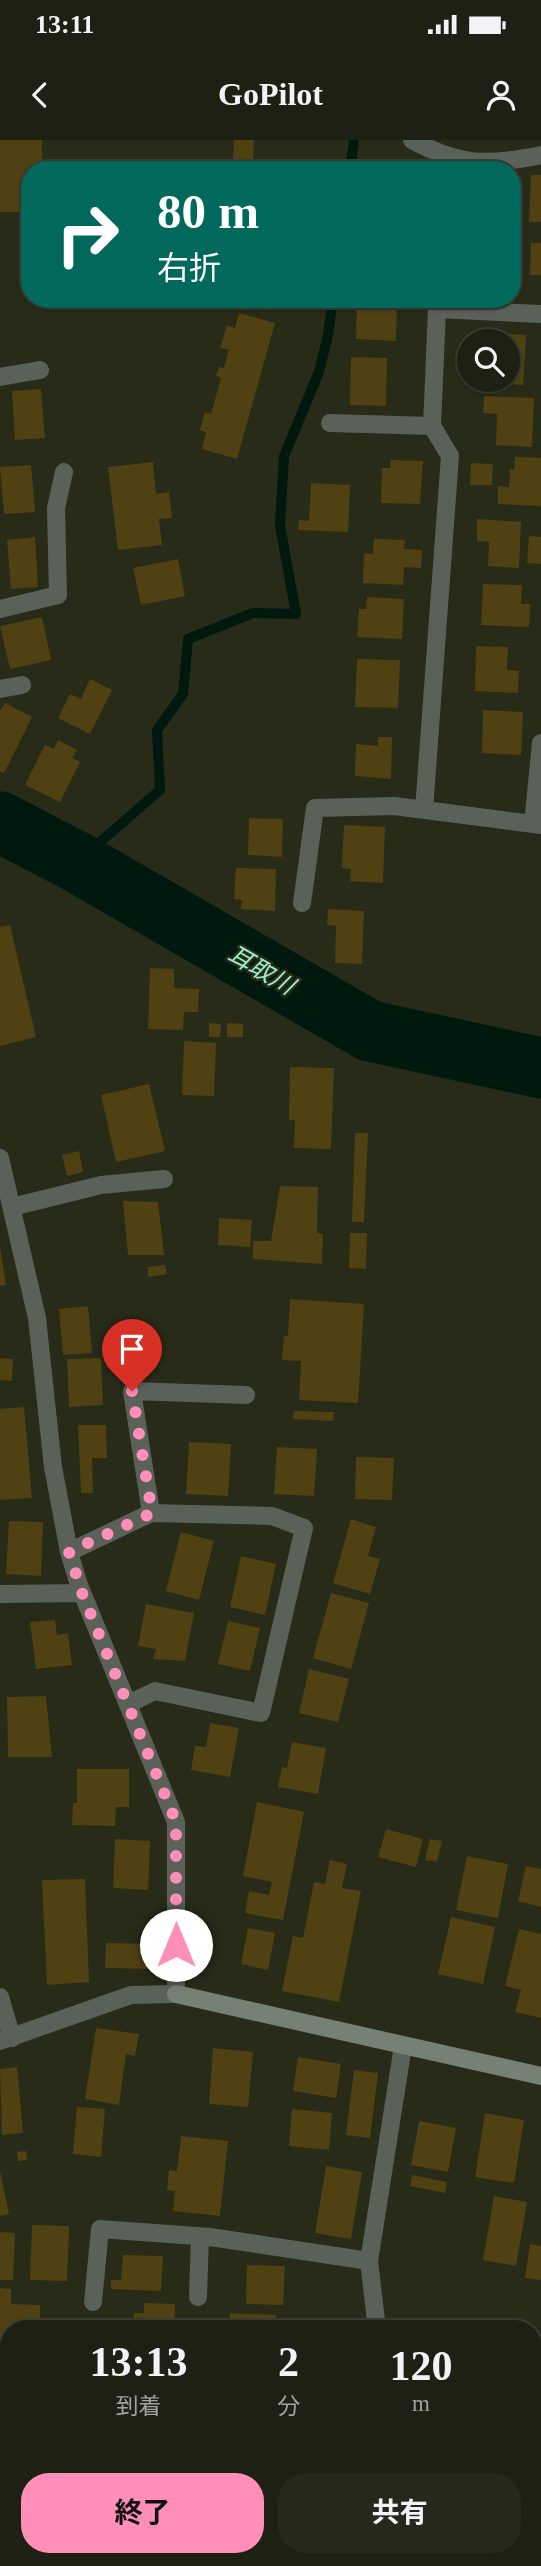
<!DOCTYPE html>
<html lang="ja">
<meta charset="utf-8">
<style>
:root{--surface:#1d2012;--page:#25281b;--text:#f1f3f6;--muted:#a0a39f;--line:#3b3e32;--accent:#ff8eb9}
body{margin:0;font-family:"Times New Roman","Noto Sans JP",serif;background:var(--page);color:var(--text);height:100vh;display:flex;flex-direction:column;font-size:26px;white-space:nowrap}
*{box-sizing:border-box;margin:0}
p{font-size:23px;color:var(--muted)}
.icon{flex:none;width:38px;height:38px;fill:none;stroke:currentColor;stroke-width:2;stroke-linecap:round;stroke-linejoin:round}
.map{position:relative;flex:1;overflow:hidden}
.details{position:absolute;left:0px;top:2180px;width:542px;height:247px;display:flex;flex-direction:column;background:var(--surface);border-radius:28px 28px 0 0;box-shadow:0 2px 5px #0004,0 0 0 2px var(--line)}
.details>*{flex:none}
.banner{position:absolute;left:21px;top:21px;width:500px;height:147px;border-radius:28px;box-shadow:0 2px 5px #0004,0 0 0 2px var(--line);background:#00695c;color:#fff;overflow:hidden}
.controls{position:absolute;left:457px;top:189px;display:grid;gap:14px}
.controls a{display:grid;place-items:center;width:63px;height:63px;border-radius:50%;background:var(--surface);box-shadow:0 2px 5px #0004,0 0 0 2px var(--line);font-size:35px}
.pin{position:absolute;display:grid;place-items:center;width:60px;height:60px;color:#fff;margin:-72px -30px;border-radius:50% 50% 50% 0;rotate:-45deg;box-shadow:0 0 7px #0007}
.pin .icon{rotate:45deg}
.me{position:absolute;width:77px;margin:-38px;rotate:0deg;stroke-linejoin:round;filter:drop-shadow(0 0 5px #0008)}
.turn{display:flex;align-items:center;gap:24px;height:147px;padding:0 21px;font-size:32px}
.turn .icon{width:91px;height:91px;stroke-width:2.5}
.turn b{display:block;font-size:49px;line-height:60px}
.eta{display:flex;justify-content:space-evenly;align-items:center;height:119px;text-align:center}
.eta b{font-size:42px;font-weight:700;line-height:49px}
.cta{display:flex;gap:14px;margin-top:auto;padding:14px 21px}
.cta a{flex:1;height:80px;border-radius:28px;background:var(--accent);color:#111;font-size:28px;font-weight:700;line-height:80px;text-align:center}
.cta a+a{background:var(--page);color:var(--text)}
.status{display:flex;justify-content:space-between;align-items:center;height:49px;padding:0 35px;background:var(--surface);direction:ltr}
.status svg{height:19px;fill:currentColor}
header{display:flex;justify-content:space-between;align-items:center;height:91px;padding:0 21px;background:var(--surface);font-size:32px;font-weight:700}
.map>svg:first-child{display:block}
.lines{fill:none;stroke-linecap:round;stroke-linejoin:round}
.stream{stroke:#00190f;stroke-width:10}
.river{stroke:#00190f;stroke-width:61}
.building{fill:#4f4112}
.street{stroke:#5a6159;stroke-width:18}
.secondary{stroke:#768074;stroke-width:18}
.route{stroke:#ff8eb9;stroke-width:12;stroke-dasharray:0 21.6}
.labels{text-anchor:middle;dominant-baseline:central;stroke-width:5;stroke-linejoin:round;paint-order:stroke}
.water-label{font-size:24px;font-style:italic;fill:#9ceec8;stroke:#272b18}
</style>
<div class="status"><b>13:11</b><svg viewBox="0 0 49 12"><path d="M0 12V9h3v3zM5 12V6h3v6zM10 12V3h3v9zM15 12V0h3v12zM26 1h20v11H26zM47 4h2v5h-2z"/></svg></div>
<header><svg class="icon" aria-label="back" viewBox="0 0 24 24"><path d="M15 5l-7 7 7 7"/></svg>GoPilot<svg class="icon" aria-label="person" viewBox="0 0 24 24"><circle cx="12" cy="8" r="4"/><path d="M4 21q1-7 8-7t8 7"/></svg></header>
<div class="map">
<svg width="541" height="2426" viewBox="0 0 541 2426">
<rect width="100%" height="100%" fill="#272b18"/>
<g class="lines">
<path class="stream" d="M350 30 354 0
M77 722 160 650 157 590 183 554 188 499 253 473 296 474 280 385 284 316 319 232 328 195 333 159"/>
<path class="river" d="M0 682 77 722 370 891 541 928"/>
</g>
<path class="building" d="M0 0H42V30H30V72H0Z
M234 0H254L253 22 233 21Z
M531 35H541V82H529Z
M531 103H541V135H530Z
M357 159H397L396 201 356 199Z
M239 173 275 183 237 319 202 309 206 292 200 290 205 272 211 274 221 238 216 236 219 227 224 228 229 210 220 208 227 185 235 188Z
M485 193 526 195 523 245 483 242V240H508V201H485Z
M351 217 387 218 386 266 350 265Z
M41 249 45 298 15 300 12 251Z
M484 256 534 258 532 307 496 305 497 274 483 273Z
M515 317 541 318V366L498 364V346L509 347 510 329 514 330Z
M391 320 423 321 420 364 381 363 382 328H390Z
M153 322 156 354 169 352 172 378 159 379 162 405 118 410 108 327Z
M471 323 493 324 492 345H470Z
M31 325 35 372 4 374 0 327Z
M311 343 350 345 348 392 298 390 299 380 309 381Z
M477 379 521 382 519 428 488 426 489 402 477 401Z
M529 396 541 397V424L527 423Z
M35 397 38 447 11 449 7 400Z
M374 399 405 400 404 409 422 410 421 428 404 427 403 445 363 443 364 413 373 414Z
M178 419 185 456 141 465 133 428Z
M483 444 522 445 521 464H530L529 487 481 485Z
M367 457 404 459 402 499 357 497 359 469H366Z
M42 477 51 520 10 529 0 486Z
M476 506 508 507 507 530 519 531 518 553 475 551Z
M357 519 400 520 398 568 355 567Z
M90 539 112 550 90 594 58 578 70 554 81 559Z
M5 563 32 577 4 633 0 631V571Z
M483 570 523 572 521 615 482 613Z
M378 597H392L391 639 355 636 356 604 378 606Z
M58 600 77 610 72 618 80 622 60 662 25 645 45 605 54 609Z
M249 678 283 679 282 717 248 715Z
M344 685 385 687 383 743 350 741 351 729 342 728Z
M236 728 276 729 275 771 241 769 242 760 234 759Z
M328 769 364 771 362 824 335 823 336 786 327 785Z
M10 785 36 897 0 906V787Z
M150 828 174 829V848L199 849 198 872H184L183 890 148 889Z
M209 883 221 884 220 897H209Z
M227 883 243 884V897H227Z
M184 901 216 903 214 956 182 955Z
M290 927 334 928 331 1009 294 1008 295 980H289Z
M149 944 165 1011 116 1022 101 955Z
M355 993H368L364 1082H352Z
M79 1011 83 1032 67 1036 62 1015Z
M280 1046 318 1047 317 1093 323 1094 322 1124 253 1119V1101H271Z
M123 1061 158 1062 164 1115H128Z
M219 1078 252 1080 250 1107 218 1105Z
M350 1093H367L366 1129 349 1128Z
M0 1107 6 1145 0 1146Z
M165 1125 167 1134 148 1137V1127Z
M290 1159 364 1164 358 1263 299 1260 301 1221 282 1220 284 1196H288Z
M88 1166 92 1213 63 1215 59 1169Z
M0 1218 13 1219 12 1241 0 1240Z
M101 1218 103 1265 69 1267 67 1219Z
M24 1267 32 1358 0 1360V1269Z
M294 1271 334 1272 333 1281 293 1279Z
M78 1285H106L107 1318H92L93 1353H81Z
M189 1302 231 1304 228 1356 186 1354Z
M277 1307 317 1309 314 1356 274 1354Z
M356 1317 394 1318 392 1360 355 1359Z
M351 1379 376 1387 368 1416 380 1419 370 1454 333 1443Z
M9 1381 43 1382 41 1436 6 1434Z
M181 1392 214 1401 199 1460 166 1451Z
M241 1416 276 1424 265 1475 230 1467Z
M331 1453 369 1463 351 1529 313 1518Z
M146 1464 194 1473 185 1521 153 1519 156 1509 138 1506Z
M55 1480 57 1495 68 1493 72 1525 36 1529 30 1482Z
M228 1481 260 1488 250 1531 218 1524Z
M309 1529 349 1539 338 1582 299 1573Z
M46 1556 52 1617H8L7 1557Z
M210 1583 239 1588 230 1637 191 1630 195 1606 206 1607Z
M292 1602 326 1608 318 1654 278 1647 282 1627 287 1628Z
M77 1629H129V1667H116L115 1686 72 1685 73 1663H77Z
M257 1662 304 1672 283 1780 245 1773 249 1751 269 1755 272 1742 243 1736Z
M386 1689 423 1699 416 1727 378 1717Z
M115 1699 150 1701 148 1750 113 1748Z
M430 1699 442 1701 437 1722 425 1720Z
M467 1716 508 1724 498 1778 456 1770Z
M330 1720 347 1724 342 1748 361 1751 339 1862 282 1851 293 1796 303 1798 314 1742 325 1744Z
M526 1726 541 1729V1767L518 1761Z
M85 1739 89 1842 47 1845 42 1740Z
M451 1777 495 1787 483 1844 438 1834Z
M248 1788 275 1793 268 1830 241 1824Z
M519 1789 541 1794V1878L515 1872 521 1850 505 1846Z
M106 1803 153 1804 152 1829 105 1828Z
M96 1888 139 1894 135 1916 126 1914 119 1965 85 1959Z
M213 1908 253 1912 248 1967 209 1964Z
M298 1917 341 1924 336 1958 293 1951Z
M17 1927 23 1993 2 1995 0 1929Z
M354 1930 378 1933 370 1998 346 1995Z
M77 1967 105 1969 101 2017 73 2014Z
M292 1969 332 1973 329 2010 289 2006Z
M485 1973 524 1980 514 2043 475 2037Z
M419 1981 456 1988 448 2032 411 2025Z
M181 1996 228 2001 220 2076 173 2071 175 2051 167 2050 169 2030 177 2031Z
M26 2011 27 2020 18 2021 17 2012Z
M326 2026 362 2032 351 2099 315 2093Z
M0 2031 9 2074 0 2076Z
M412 2035 447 2042 445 2053 410 2046Z
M494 2056 527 2062 516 2126 483 2120Z
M32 2085 69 2086 67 2141 30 2140Z
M0 2092 15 2093 13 2140H0Z
M530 2104 541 2106V2140L525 2138Z
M123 2115 163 2116 161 2151 111 2149V2140H121Z
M247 2125 285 2126 283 2165 246 2164Z
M0 2148 11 2149V2164L40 2165V2181L58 2182V2189H9V2224H0Z
M144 2163 175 2164 174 2189H133L134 2173H144Z
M230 2173 276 2175V2189H229Z
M534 2275H541V2421H534Z"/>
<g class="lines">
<path class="street" d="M412 0C460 26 488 26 541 15
M0 237 40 230
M330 283 432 286
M0 469 58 455 56 368 64 332
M0 549 22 545
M424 670 450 316 432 286 437 169 541 174
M533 684 541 603
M302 763 315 668 394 666 541 685
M0 1018 37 1178 53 1327 69 1412 79 1445 176 1682V1854L131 1855 0 1901
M12 1067 101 1045 164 1039
M151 1373 132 1251 246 1255
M69 1412 151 1373 272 1376 304 1388 261 1573 155 1551 128 1564
M0 1454 82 1453
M0 1857 12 1898
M198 2157 200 2096
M93 2162 100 2089 210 2097 369 2121
M377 2189 369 2121 403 1906
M398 2418 399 2426"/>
<path class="secondary" d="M176 1854 541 1936"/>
</g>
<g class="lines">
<path class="route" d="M132 1251 152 1373 69 1412 82 1453 176 1682V1805"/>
</g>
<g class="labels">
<g class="water-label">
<text transform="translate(261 830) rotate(30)">耳取川</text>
</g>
</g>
</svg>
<div class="controls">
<a><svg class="icon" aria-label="search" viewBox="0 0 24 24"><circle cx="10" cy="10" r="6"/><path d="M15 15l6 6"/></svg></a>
</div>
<div class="pin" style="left:132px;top:1251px;background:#d93025"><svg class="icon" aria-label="arrive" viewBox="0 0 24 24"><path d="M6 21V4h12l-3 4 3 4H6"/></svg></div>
<svg class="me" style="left:176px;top:1805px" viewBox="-20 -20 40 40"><circle r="19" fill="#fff"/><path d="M0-13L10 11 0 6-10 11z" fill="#ff8eb9"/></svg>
<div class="banner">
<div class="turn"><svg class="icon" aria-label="right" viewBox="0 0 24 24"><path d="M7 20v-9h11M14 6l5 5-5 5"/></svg><div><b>80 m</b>右折</div></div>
</div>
<section class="details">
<div class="eta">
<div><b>13:13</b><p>到着</p></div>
<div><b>2</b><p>分</p></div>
<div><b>120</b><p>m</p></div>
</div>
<div class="cta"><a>終了</a><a>共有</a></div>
</section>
</div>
